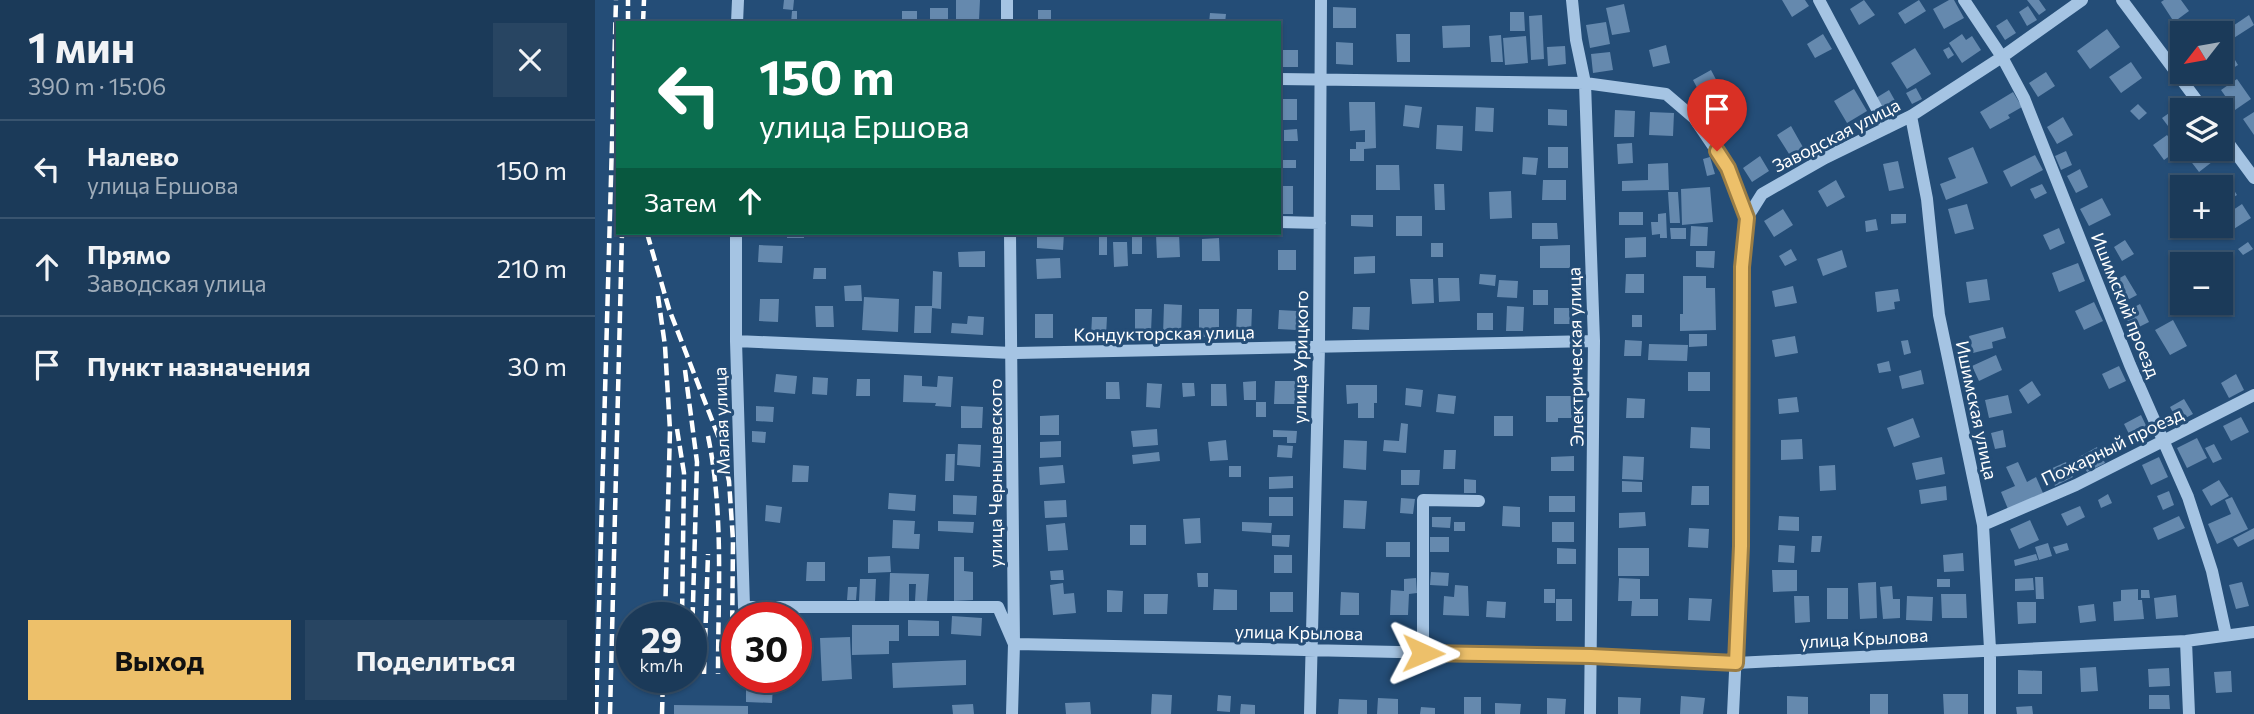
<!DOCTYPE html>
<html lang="ru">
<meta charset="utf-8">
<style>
:root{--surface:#1b3a59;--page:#284562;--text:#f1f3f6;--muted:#a0adba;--line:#39546f;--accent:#edc06a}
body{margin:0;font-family:Commissioner,sans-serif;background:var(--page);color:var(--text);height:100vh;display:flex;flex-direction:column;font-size:26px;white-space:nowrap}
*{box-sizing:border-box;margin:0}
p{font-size:23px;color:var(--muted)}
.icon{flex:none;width:38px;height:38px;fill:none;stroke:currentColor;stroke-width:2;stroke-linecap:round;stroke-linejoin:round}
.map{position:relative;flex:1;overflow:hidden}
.details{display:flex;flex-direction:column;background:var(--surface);width:595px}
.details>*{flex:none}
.banner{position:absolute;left:21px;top:21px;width:665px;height:214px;border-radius:0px;box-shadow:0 2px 5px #0004,0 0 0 2px var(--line);background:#0b6e4f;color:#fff;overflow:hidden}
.needle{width:46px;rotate:239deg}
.tools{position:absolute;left:1575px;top:21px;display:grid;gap:14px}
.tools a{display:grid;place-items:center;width:63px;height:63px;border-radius:0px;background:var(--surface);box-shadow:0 2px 5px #0004,0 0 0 2px var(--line);font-size:35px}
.speed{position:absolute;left:21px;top:602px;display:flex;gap:14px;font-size:35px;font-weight:700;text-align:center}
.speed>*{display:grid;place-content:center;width:91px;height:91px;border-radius:50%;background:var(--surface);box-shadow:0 2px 5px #0004,0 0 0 2px var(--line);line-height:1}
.speed small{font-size:18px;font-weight:400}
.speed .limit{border:10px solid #d22;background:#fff;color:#111}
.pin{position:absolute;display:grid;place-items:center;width:60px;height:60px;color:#fff;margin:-72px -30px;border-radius:50% 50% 50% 0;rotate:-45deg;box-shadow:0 0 7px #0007}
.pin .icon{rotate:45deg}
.me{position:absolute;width:77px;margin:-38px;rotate:91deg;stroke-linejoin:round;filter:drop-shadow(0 0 5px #0008)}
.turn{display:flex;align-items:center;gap:24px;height:147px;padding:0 28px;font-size:32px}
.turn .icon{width:91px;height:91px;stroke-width:2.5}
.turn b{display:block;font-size:49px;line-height:60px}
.then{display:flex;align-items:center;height:66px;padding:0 28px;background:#0003;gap:14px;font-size:26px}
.round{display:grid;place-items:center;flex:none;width:74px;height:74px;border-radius:0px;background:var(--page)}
.head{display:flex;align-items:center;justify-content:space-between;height:119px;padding:0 28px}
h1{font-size:42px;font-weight:700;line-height:52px}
.action{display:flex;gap:14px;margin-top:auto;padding:14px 28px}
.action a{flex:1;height:80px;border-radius:0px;background:var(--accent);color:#111;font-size:28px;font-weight:700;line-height:80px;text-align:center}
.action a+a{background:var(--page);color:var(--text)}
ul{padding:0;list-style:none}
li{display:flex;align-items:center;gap:21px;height:98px;padding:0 28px;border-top:2px solid var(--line)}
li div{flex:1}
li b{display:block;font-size:26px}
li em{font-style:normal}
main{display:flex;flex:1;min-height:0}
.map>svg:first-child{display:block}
.building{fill:#6589ae}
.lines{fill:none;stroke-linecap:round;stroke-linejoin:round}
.minor{stroke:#a5c4e3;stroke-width:12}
.rail{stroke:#fff;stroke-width:4.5;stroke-dasharray:12 5;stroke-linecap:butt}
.route-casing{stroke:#9a7d45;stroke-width:18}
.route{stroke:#edc06a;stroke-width:12}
.labels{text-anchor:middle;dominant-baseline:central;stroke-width:6;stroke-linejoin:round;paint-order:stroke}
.street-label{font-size:18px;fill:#fff;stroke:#244d77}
</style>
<main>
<section class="details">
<div class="head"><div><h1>1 мин</h1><p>390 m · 15:06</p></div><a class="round"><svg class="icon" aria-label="close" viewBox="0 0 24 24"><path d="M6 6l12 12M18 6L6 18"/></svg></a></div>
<ul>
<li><svg class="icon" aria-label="left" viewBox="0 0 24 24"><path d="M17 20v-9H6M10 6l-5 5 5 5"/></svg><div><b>Налево</b><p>улица Ершова</p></div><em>150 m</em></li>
<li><svg class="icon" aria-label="ahead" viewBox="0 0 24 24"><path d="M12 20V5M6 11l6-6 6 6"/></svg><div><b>Прямо</b><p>Заводская улица</p></div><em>210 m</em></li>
<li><svg class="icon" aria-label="arrive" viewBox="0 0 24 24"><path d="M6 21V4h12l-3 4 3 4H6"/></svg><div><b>Пункт назначения</b></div><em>30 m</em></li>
</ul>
<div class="action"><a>Выход</a><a>Поделиться</a></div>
</section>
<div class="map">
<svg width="1659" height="714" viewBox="0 0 1659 714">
<rect width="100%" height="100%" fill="#244d77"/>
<path class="building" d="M189 0H199L198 10 188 9Z
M361 0H385L384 20 361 19Z
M1187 0H1210L1214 6 1197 17Z
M1269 0 1280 15 1264 25 1255 9Z
M1324 0 1331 11 1310 24 1303 13Z
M1354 0H1359L1369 18 1349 29 1338 9Z
M1432 0H1444L1451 10 1444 15Z
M1569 0H1586L1594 11 1579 22 1566 2Z
M1029 4 1035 32 1017 35 1011 8Z
M1433 6 1442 20 1432 26 1424 12Z
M738 7 761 8V28H738Z
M335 8H353V21H335Z
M443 10H456V23H443Z
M197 11H202V23H196Z
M307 11H322V23H307Z
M915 12H929L930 31H915Z
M615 13 631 14 630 23H614Z
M947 15 949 59 936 60 934 16Z
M1654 15 1659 25 1631 43 1626 34Z
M1412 19 1421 33 1410 40 1401 26Z
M1599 20 1607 33H1587L1584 29Z
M1011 22 1015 44 995 48 991 25Z
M875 25V47L848 48 847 26Z
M1512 29 1525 47 1495 69 1482 51Z
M801 34H815V62H802Z
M1228 34 1237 49 1220 58 1212 44Z
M1367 34 1371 40 1377 36 1386 50 1367 63 1354 43Z
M906 35 908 62H896L894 36Z
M931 36 933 63 910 65 908 38Z
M741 42 758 43V65L741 64Z
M1071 45 1075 63 1058 67 1054 50Z
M970 46 971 64 953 66 952 47Z
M1354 47 1359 55 1353 59 1348 50Z
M1320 48 1336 74 1312 89 1296 63Z
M684 50H703V67H684Z
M1634 50 1643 65 1620 79 1615 72H1626V55Z
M1015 52 1018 70 998 73 996 54Z
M1536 62 1547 78 1526 93 1514 77Z
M1116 70 1126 89 1108 99 1098 80Z
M1451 72 1460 86 1443 97 1434 83Z
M1642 79 1656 99 1640 110 1626 90Z
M1321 88 1327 99 1317 104 1311 93Z
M1259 89 1272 111 1252 123 1239 101Z
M1294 90 1303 106 1290 114 1281 98Z
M1418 92 1427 107 1413 115 1415 118 1395 129 1385 112Z
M684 99H702V120H684Z
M754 102H780L781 148 769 149V161H755V149H761V142H770V130L755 131Z
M1543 104 1552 113 1544 120 1535 111Z
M810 105 827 107 824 128 808 126Z
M881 107 899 108 898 132 880 131Z
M953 109 972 110V126L953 125Z
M1020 110 1040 111 1039 137H1019Z
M1577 111 1587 125V129L1579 134 1567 118Z
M1055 112 1079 113 1078 136 1054 135Z
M1659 112V135L1648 119Z
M1468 117 1478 135 1462 144 1452 127Z
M842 125 868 126 867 151 841 149Z
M1196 126 1209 149 1196 157 1182 135Z
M702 129 703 141H689V130Z
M1572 135 1583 150 1569 160 1558 145Z
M684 140H687V157H684Z
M1037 143 1038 163 1023 164 1022 144Z
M953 147H973V168H953Z
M1378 147 1393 183 1351 200 1345 184 1361 178 1353 158Z
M1600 149H1607L1617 162 1604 172 1591 155Z
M1471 151 1477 165 1466 170 1460 156Z
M1440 155 1448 170 1416 187 1408 171Z
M1165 156 1174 171 1157 182 1148 168Z
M928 157 943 158 941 175 927 174Z
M1115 157 1120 174 1112 176 1108 159Z
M686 160H701V168H686Z
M1303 161 1309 188 1294 191 1288 164Z
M1073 163 1074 190 1027 191V181L1053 180V164Z
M781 165H804L805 190H781Z
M1485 169 1493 187 1481 193 1472 176Z
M1628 173 1642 195 1626 205V187H1611L1609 185Z
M1596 175 1603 185 1599 187H1589L1586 182Z
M948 180H971V200H947Z
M1241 180 1250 197 1232 207 1223 191Z
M839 184H849L850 210H840Z
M1447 184 1452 193 1440 199 1435 189Z
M684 186H698V214H684Z
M1115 187 1118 222 1087 225 1086 189Z
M916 191 917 218 895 219 894 192Z
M1073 192H1083L1085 223H1075Z
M1507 198 1516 215 1494 226 1485 209Z
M1372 204 1379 229 1360 234 1353 209Z
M1647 204 1656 218 1634 232 1626 218Z
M1188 209 1198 225 1179 237 1169 221Z
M1024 212H1048V225H1024Z
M1071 213 1072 238H1065V234L1057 235 1056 222H1063V214Z
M1296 214H1311V223L1296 224Z
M756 215H778V227L756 226Z
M801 216H827V236H801Z
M1281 219 1283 230 1271 232 1270 221Z
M937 223H962L963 239H937Z
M1096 226 1113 227 1112 246H1095Z
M1075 228H1091V239H1076Z
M1464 228 1470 243 1455 250 1448 235Z
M192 233H209V238H192Z
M329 233H349V236L329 237Z
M442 233H469L468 250 442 248Z
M584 233 585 257 562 258 561 234Z
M537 236H547V254H537Z
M504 237H512V255H504Z
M1051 237V257L1030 258V238Z
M624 238 625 261H607V239Z
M1530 240 1539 254 1527 261 1519 247Z
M518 242H532L533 266 519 267Z
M1653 242 1658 249 1648 255 1643 249Z
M836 243H848V257H836Z
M164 245 188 246 187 263 163 262Z
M975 245V268H945V246Z
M1196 249 1202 260 1190 266 1184 256Z
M683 250H701V270H683Z
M1247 250 1252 267 1228 276 1222 259Z
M390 251V267H364L363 252Z
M1101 251H1120L1119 268 1101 267Z
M1629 254 1637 267 1627 273 1626 264H1621L1619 261Z
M780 256V273L759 274V257Z
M465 258 466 278 442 279 441 259Z
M1483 263 1490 281 1464 292 1457 273Z
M219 268H231V279H218Z
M338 271 347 272 346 309 337 308 336 333H319L320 306H337Z
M885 274 901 275 900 286 884 284Z
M1031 274H1049V293H1030Z
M1530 275 1542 295 1527 303 1516 283Z
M1088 276H1111V288H1120L1121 330 1085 331V314H1088Z
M843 278H864L865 301 844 302Z
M815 279H838L839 303 817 304Z
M1392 279 1395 300 1374 303 1371 282Z
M904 280 923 281 922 298 902 297Z
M266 285 267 301H250L249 286Z
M1198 286 1202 303 1180 307 1177 291Z
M1303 289 1305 301 1299 302 1300 309 1282 312 1280 292Z
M938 290H953V305H938Z
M269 297 304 299 303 332 267 330Z
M165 299H184L183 322 164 321Z
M1499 302 1508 321 1489 330 1480 311Z
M569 304 587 305 586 335H568Z
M1545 304 1554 322 1538 330 1528 313Z
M220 306H238L239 327H221Z
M912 306 929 307 928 331H911Z
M758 307H775L774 330 757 329Z
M959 308H974L975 324H959Z
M540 309H557L556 332 540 331Z
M604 309H624V337H604Z
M642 309H657L656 335H641Z
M684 310 702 311 701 330 683 329Z
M882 313H898V330H882Z
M440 314H458V338H440Z
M1037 315H1047V327H1037Z
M373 316 389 317 388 335 356 333 357 323 372 324Z
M497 317H512L511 336H496Z
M1578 320 1592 346 1575 355 1560 330Z
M1408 327 1411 338 1397 342 1398 348 1378 353 1374 336Z
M1094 334H1112V346L1094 347Z
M1200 336 1203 353 1180 357 1177 340Z
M1030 340 1047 341 1046 356H1029Z
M1313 340 1316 353 1309 355 1306 341Z
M1054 344 1093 345 1092 361 1053 360Z
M1401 355 1407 370 1384 381 1377 366Z
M1294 361 1296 371 1284 373 1282 364Z
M1524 366 1531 381 1514 389 1507 374Z
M1326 370 1329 384 1307 389 1304 376Z
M1093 372H1115V391H1093Z
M181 374 202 376 200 394 179 392Z
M1641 374 1649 390 1634 398 1626 383Z
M309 375 327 376V386L342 387 343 376 358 377 356 407 340 406 341 403 308 402Z
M218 377 233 378 232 395 217 394Z
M262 379H275V396H261Z
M661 381V400H649L648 382Z
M680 381H702L701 404H679Z
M1437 381 1446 395 1433 404 1424 390Z
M511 382H524L525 399H511Z
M552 383 567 384 565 408 551 407Z
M587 383H599L600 396 588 397Z
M616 384H631L632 406H616Z
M751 385H782V403H779V418H763V403L752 404Z
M811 388 828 390 826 407 810 405Z
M843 394 861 396 859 414 841 412Z
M1413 395 1417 413 1394 418 1390 400Z
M951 396H976L977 418H963V422H951Z
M1202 397 1204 412 1184 414 1183 399Z
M1032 398 1050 399 1049 418H1031Z
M1589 399 1598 414 1583 422 1575 407Z
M661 402H671V417H661Z
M161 406 179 407 178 422 161 421Z
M366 406 388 407 387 428H366Z
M464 415V435H445V416Z
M1546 415 1556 436 1539 444 1529 424Z
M899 416H918V436H899Z
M1646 417 1654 432 1636 441 1628 426Z
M1318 418 1325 437 1299 447 1292 428Z
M806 423 813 424 811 453 788 451 789 440 804 441Z
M1096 427 1115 428V449L1095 448Z
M562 429 563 445 538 447 536 431Z
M678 430 702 431 701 443H692V437H678Z
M1408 430 1411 447 1400 449 1396 433Z
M157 431 171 432 170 443 157 442Z
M1602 438 1612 458 1592 468 1582 448Z
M1207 439 1208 459 1186 460V440Z
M631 440 633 460 615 461 613 442Z
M749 440 772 441 771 470 748 468Z
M466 441V457L445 458V442Z
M363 444 386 445 385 467 362 465Z
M1619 444 1627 459 1618 463 1610 448Z
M683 445 698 446 697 458 682 457Z
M1502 447 1510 463 1492 472 1484 457Z
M849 450H861L860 469H848Z
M564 452 565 461 538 464 537 455Z
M351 454H360L359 481H350Z
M979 456V471H956V457Z
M1028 456 1049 457 1048 480 1027 479Z
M1347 457 1350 474 1321 480 1317 463Z
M1564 457 1573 477 1556 485 1547 465Z
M1423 462 1432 482 1441 477 1448 493 1413 509 1406 492 1420 486 1411 467Z
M1471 462 1478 477 1460 486 1453 470Z
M198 465 214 466 213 482H197Z
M468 465 470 483 445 485 444 467Z
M1240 465 1241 490 1225 491 1224 466Z
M634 466H646V477H634Z
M806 470H825L824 485H806Z
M698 476V488L674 489V477Z
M869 479 881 480V493H869Z
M1624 480 1634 496 1616 506 1607 490Z
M1027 481 1047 482V492H1027Z
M1097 486H1114V505H1096Z
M1351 486 1352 500 1326 504 1324 490Z
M1574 491 1579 505 1568 510 1562 496Z
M294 493 321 495 320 511 293 509Z
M1513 494 1517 503 1506 508 1503 500Z
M358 495 382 496 381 515 358 514Z
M954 496H980V512H954Z
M674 497H698V516H674Z
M1637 497 1653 529 1622 544 1613 524 1636 514 1630 500Z
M806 498 820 499 818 514 805 513Z
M471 500 472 517 450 518 449 501Z
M749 500 772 501 770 529 748 528Z
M171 505 187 507 185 523 170 521Z
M908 506 925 507V527L907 526Z
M1485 506 1490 517 1472 526 1466 514Z
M1050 512 1051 526 1024 528V513Z
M1184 516 1204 517V531L1183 530Z
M1584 516 1590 528 1563 540 1558 528Z
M837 517H856L855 528 837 527Z
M605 518 606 543 590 544 588 519Z
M298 520 320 521 319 534H325L324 549 297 548Z
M1435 520 1444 540 1424 549 1415 529Z
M343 521 379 522 378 533 343 531Z
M647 522 677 523 676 533 647 531Z
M859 522H870V531H859Z
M957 522H979V542H957Z
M470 523 473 550 453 551 451 525Z
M535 525H551V545H535Z
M1094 528 1114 529 1113 548 1093 547Z
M1659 528V539L1643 547 1638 539Z
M677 535H695L694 547 677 546Z
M1217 536H1227L1225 552H1216Z
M835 537H854V552H835Z
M791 542H815V557H791Z
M1453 543 1457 556 1444 560 1440 547Z
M1472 543 1474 550 1461 554 1458 547Z
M1184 545 1200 546 1199 563 1183 562Z
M962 548 981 549V564H962Z
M1023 548H1054V576H1023Z
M1368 553 1369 571 1349 572 1348 555Z
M1441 554 1443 560 1420 566 1419 560Z
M679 555H697V573H679Z
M295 556 296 572 273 573V557Z
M359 557H369V571L378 572V600L359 601Z
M212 562H230V581H211Z
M468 570 469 580H456L455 571Z
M1177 570H1202V591L1178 592Z
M836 572 854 573 853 586 835 585Z
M295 573 334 574 332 602 320 601 321 584H314V603H294Z
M602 573H613V587H603Z
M1440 577H1448L1449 599H1441Z
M821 578 822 593 814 594 813 615H795L796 590 809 591V579Z
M1024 578 1045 579V599H1063V616H1036L1037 601H1023Z
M1438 578 1439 590 1420 591V579Z
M265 579H281L280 602H264Z
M1342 579H1355V587H1342Z
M1281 582 1282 618 1265 619 1263 583Z
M1647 582 1654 606 1641 609 1634 585Z
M468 583 469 594 479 593 481 613 458 615 455 585Z
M860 585 873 586 874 616 848 615 849 596 859 597Z
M1297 586 1298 599H1305V618L1288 619 1285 587Z
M253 587H262L261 600H252Z
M1232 588H1253V619H1232Z
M619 589 642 590V610H618Z
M949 589H960V603H949Z
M1543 589V600H1547L1549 619 1519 621 1518 602 1526 601V590Z
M512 590 528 591 527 612H512Z
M1546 590H1554L1555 598H1546Z
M675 592H698V612H675Z
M746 592 764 593V615H745Z
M549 594H573L572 614H549Z
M1346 594H1371L1372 618H1347Z
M1581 595 1583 617 1561 619 1559 598Z
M1199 596H1214L1215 622 1200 623Z
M1312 596 1338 597 1337 621 1311 620Z
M1094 598 1117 599 1115 621 1093 620Z
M961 599H977V621H961Z
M892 601 911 602 910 618 891 617Z
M1422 602H1441V623L1423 624Z
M1499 604 1501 621 1485 623 1483 606Z
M357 616 387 618 386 636 356 634Z
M313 620 344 621V636H313Z
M257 625H304V641H294V654L257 655Z
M255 637 257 679 227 681 225 638Z
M371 660V685L298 688 297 663Z
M1501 667 1503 691 1486 692 1485 668Z
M1574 668 1575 686 1554 687 1553 669Z
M1423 670 1447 671V694H1423Z
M1636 671 1637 692 1621 693 1619 672Z
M151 677H199V684H178L177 703 151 702Z
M557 694 577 695 576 714H556Z
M1275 694H1293V714H1275Z
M1348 694H1373V714H1349Z
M623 695 636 696 635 712 622 711Z
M1554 695H1574L1575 709H1554Z
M1086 696 1110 698 1108 714H1085Z
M1192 696 1213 697V714H1192Z
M869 697H886V714H869Z
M1023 697 1046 698 1045 714H1023Z
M783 698 803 699V714H782Z
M952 698 971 699 970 714H952Z
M744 699 772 700V714H743Z
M495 702 496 714H471L470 703Z
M900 703 926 704 925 714H900Z
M378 704 379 714H358L357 705Z
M646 704 660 705V714H645Z
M79 705 153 706V714H79Z
M1437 706 1438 714H1422L1421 707Z
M826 707 840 708V714H825Z"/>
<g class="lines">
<path class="minor" d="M977 0 981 40 990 83 999 341 995 714
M1224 0 1292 128
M1369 0 1407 57 1429 98 1535 365 1593 497 1617 571 1631 635
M1527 0 1609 110
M142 23 143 0
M412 23V0
M684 79 990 83 1071 94 1099 118 1133 168 1152 218 1147 267 1146 546 1138 714
M1316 116 1332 199 1344 315 1388 525 1395 649V714
M1626 133 1659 178
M1152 218 1167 194 1230 158 1316 116 1407 57 1487 0
M684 222 725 223
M141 233V341L149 607H403L419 644 997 656 1141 663 1591 641 1659 632
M415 233 419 644 417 714
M141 341 417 353 999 341
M1388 525 1481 485 1659 395
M1591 641 1594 714
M828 653V500L884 501
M715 714 724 347 726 0"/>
<path class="rail" d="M33 23V0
M48 23 49 0
M52 233 74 309 124 438 134 481 138 540 137 647
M63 296 70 346 75 430 70 618
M90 370 102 462 96 674
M82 429 89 473 87 618
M113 436C129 513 123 595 123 674
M109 674 113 554
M1 714 21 0
M15 714 27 233
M67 714 68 677"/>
</g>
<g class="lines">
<defs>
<path id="route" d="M828 653 996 656 1141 663 1146 546 1147 267 1152 218 1133 168 1122 151"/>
</defs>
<use href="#route" class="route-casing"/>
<use href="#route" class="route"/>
</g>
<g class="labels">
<g class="street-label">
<text transform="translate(1241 135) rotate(-27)">Заводская улица</text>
<text transform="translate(1531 305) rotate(68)">Ишимский проезд</text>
<text transform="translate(569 333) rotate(-1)">Кондукторская улица</text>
<text transform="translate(705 357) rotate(-89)">улица Урицкого</text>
<text transform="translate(980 357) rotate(-91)">Электрическая улица</text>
<text transform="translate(1382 410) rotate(78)">Ишимская улица</text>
<text transform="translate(126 421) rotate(-92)">Малая улица</text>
<text transform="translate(1517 446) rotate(-26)">Пожарный проезд</text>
<text transform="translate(400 473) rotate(-90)">улица Чернышевского</text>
<text transform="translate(704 632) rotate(1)">улица Крылова</text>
<text transform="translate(1269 638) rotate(-3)">улица Крылова</text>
</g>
</g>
</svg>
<div class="tools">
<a><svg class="needle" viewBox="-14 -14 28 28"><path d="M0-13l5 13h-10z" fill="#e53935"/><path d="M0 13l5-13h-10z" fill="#a0adba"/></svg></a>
<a><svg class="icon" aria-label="layers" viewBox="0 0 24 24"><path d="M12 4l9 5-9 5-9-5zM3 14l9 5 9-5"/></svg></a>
<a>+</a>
<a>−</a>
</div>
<div class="speed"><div>29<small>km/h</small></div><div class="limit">30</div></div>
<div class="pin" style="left:1122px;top:151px;background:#d93025"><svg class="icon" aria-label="arrive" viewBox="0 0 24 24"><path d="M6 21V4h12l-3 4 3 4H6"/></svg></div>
<svg class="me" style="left:828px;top:653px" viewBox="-20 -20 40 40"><path d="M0-17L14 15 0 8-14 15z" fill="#edc06a" stroke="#fff" stroke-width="4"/></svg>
<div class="banner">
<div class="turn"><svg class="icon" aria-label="left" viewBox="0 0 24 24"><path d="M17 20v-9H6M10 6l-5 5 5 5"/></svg><div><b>150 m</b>улица Ершова</div></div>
<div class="then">Затем<svg class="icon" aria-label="ahead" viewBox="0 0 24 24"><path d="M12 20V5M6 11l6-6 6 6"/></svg></div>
</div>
</div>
</main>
